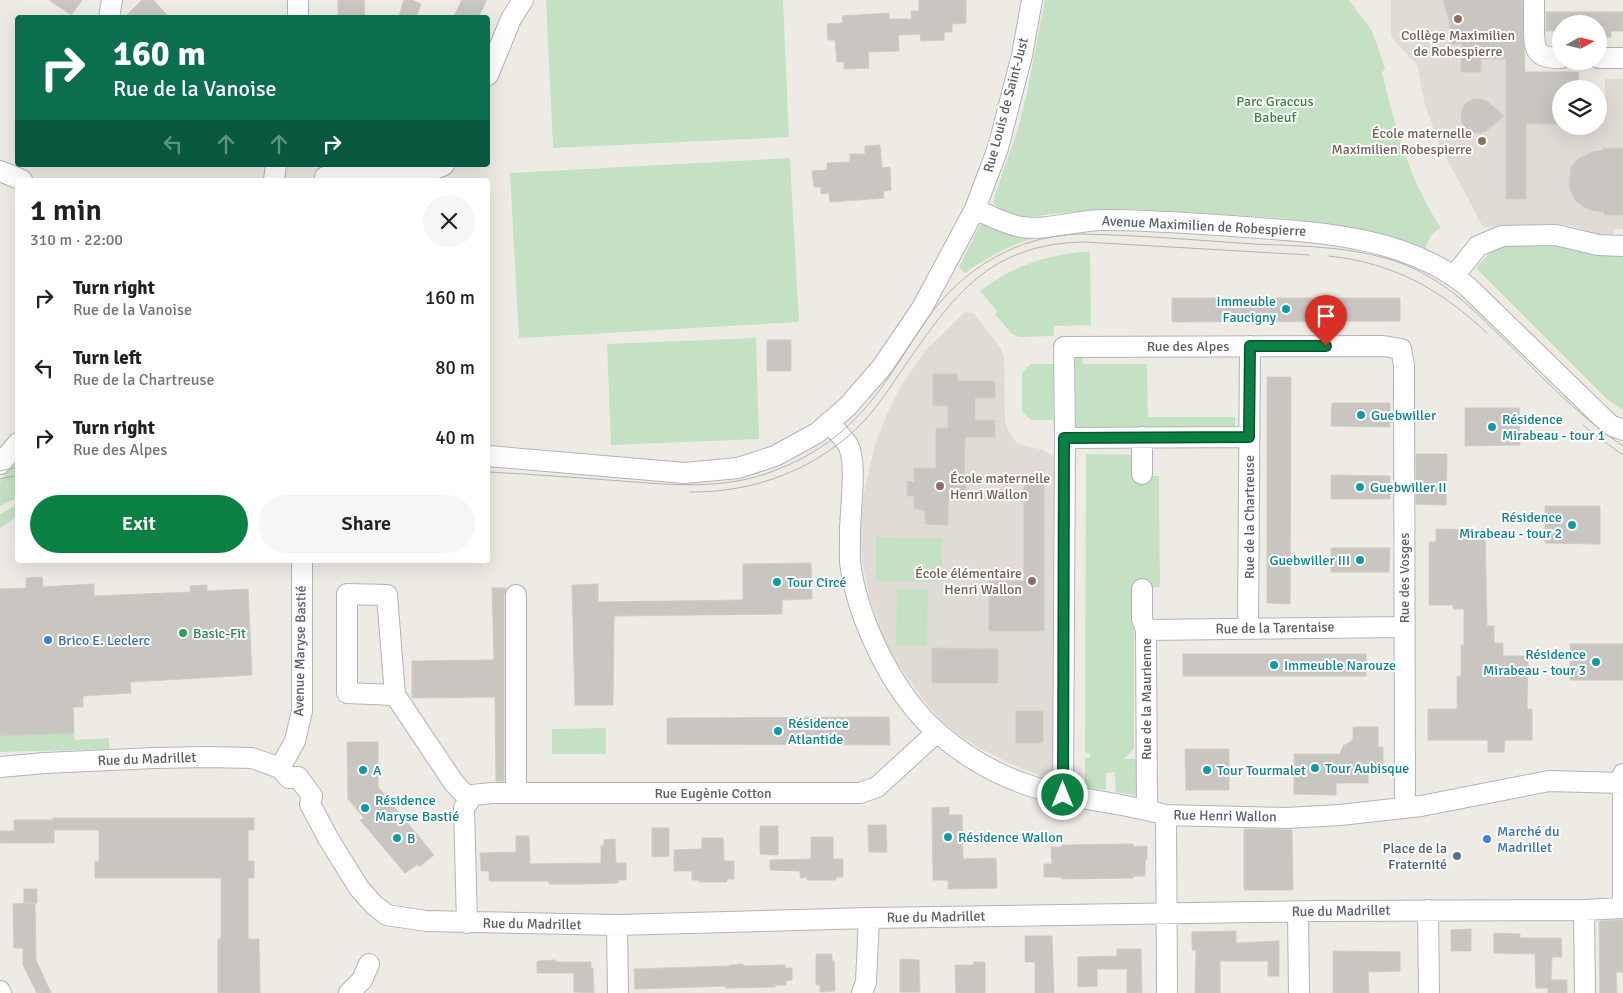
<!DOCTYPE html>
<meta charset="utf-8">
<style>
:root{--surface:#fff;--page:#f6f6f6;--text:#202124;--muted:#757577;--accent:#0b8043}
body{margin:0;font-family:Signika,sans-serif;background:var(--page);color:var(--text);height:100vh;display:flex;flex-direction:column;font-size:19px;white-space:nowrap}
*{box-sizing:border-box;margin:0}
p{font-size:16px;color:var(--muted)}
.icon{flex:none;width:28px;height:28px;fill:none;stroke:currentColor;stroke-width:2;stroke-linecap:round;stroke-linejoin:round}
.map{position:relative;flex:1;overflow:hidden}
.sheet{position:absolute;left:15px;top:178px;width:475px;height:385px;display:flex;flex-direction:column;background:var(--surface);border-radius:5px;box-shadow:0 5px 20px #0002}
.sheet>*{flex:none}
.guide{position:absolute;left:15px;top:15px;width:475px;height:152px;border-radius:5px;box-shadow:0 5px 20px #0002;background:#0b6e4f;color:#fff;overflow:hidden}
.needle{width:32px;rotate:82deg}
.buttons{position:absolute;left:1552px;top:15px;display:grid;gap:10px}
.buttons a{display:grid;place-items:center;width:55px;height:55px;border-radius:50%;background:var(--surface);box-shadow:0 5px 20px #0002;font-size:25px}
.pin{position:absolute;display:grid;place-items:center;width:42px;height:42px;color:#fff;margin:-51px -21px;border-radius:50% 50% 50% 0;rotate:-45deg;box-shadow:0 0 5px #0007}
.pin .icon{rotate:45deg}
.me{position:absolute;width:55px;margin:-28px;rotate:0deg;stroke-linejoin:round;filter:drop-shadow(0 0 4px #0008)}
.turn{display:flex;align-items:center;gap:18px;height:105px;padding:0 15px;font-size:22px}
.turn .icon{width:65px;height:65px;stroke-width:2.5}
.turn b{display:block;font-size:35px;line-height:42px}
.lanes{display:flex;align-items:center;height:48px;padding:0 15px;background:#0003;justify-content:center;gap:25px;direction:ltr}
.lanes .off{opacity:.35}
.round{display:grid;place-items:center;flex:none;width:52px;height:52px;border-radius:26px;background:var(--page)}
.summary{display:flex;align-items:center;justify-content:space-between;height:85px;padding:0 15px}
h1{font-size:30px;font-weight:600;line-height:38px}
.cta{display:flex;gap:10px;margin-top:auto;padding:10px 15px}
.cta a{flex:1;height:58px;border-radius:30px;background:var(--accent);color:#fff;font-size:20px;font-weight:600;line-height:58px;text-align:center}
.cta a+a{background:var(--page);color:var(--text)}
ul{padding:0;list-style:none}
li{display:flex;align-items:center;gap:15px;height:70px;padding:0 15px}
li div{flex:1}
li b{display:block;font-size:19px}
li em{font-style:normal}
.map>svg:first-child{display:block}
.education{fill:#e0dcd5}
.green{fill:#c4e2c3}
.building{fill:#c9c5c0;stroke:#d1ccc3}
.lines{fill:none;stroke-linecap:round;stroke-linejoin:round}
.minor-casing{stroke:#b1b4b8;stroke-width:22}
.minor{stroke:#fff;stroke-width:20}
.tram{stroke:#b2b3b3;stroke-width:1}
.route-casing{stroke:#07532c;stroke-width:12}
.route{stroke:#0b8043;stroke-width:9}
.education-dot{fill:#8d6e63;stroke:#fff;stroke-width:2}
.culture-dot{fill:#0f9aa8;stroke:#fff;stroke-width:2}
.leisure-dot{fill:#2e9e5b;stroke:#fff;stroke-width:2}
.shop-dot{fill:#3f7fe0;stroke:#fff;stroke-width:2}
.service-dot{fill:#5c6f8a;stroke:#fff;stroke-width:2}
.labels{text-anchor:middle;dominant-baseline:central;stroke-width:4;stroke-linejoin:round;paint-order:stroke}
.education-label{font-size:14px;fill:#785e54;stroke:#fff;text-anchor:end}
.park-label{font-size:14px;fill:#3d813e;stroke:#fff}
.street-label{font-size:14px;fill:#5c5f63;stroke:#fff}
.culture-label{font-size:14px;fill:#0d838f;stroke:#fff;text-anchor:start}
.leisure-label{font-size:14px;fill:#27864d;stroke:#fff;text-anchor:start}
.shop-label{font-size:14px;fill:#366cbe;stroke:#fff;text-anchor:start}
.service-label{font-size:14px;fill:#4e5e75;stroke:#fff;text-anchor:end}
</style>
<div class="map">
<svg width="1623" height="993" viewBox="0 0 1623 993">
<rect width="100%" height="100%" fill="#edebe4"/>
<path class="education" d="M1391 0H1525V72L1538 124 1561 123V126H1599V123H1605V79H1623V229H1614V234H1594L1571 225 1483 227 1439 144 1425 105 1417 65 1391 37Z
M965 312 974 314 1000 347 1004 357 1005 423 1009 432 1015 441 1021 445 1040 449 1054 457 1055 769 1042 776 1013 765 979 748 956 733 941 720 922 698 897 663 883 638 870 599 862 561 860 521 863 498 875 444 888 412 901 386 926 350Z"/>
<path class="green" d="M546 0H783L789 137 553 148Z
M1045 0H1349L1372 31 1385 68 1382 73C1395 126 1410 182 1441 228 1433 232 1426 240 1426 249L1366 231 1284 218 1133 209 1091 210 1027 217C1015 215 1004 212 994 204V197L1018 129 1027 93Z
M790 158 799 322 519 338 510 173Z
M986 223 1037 237C1010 245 987 257 965 273L959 267 980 225Z
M1503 244H1557L1623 255V410L1608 400 1476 268 1492 250Z
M1080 252H1090L1091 325 1054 326V336L1019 337 1012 334 995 314 997 311 980 291C1013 267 1040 257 1080 252Z
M756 338 759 439 611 445 607 344Z
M1075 352H1082L1083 364H1147L1148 417H1235V429L1126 431 1123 427H1076Z
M1030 364H1054L1053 420H1031L1022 411V374Z
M1086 454 1140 455V476H1159L1160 587 1134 588V749L1124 759H1141L1139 793 1136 795 1116 792 1115 772 1106 773V790L1085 787V758H1090V753H1085Z
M17 464V498L0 506V482L11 465Z
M17 505V516L0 528V514Z
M876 537 942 538V582L876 581Z
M897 589H928L927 645H896Z
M606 728V754H552V729Z
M74 733 75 740 109 738V749L0 752V736Z"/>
<path class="building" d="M49 0H82L71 15Z
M142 0H153L170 18H124Z
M338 0H364L365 18H338Z
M404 0H412L421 4 416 18H398Z
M462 0H487L478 18H453Z
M919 0H966V23L952 24V32H944V40L921 41 920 34 898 35 899 51 868 52 869 68 844 69V62H837L835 40H828L827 24 843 23 842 16 889 13V19H912L911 11H919Z
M1443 0H1522L1525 72H1578L1579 89H1561V124H1526V199H1506V59H1481V72H1461L1462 44H1451L1449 20Z
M1546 12H1623V31H1611V37L1599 38V24H1561V31H1546Z
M1474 99H1482L1488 102 1504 116 1486 131 1480 133 1471 132 1465 128 1461 120 1462 109 1466 103Z
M880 145 882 168 890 167 891 190 883 191 884 198 830 202 829 193 821 194V187H814L812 171 827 170V163L850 162V154H865V146Z
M1603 148H1623V215H1604V212L1591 210 1582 206 1575 200 1569 186 1571 167 1578 159 1592 152 1603 150Z
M1172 298H1400V321L1172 322Z
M767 340H791V371H767Z
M933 374H957V381H995V398H975V420H995V437H965L964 478H966V501H948V525L925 524V510L914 509V496H907V481L914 482V468H936V428H948V406L933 405Z
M1267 377H1291L1290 604 1267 603Z
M1332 403H1390V427L1331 426Z
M1465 408H1519L1520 445 1465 446Z
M1416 454H1447L1446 505 1416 504Z
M1331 475 1390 476V499H1331Z
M1024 476H1044V631H989V581H1024Z
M1545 506H1600V544L1545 543Z
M1436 529 1485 530 1487 626H1494V643H1503V656H1528L1527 709H1532V740H1505L1504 752H1488V740H1428V709H1457V676L1461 677V645H1464V609H1453V605H1429V542H1436Z
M1331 548H1390L1389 572H1331Z
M811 563 812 599 782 600V614L614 616 613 705H575L572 585 598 584V602L743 600V564Z
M42 577 43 587 94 584V596L191 592 190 586 207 585V591L248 589 252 675 130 682 131 693 83 696V707H73L74 733 0 736V589L26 588V578Z
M492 588H506L504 595V781H496L495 697 412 698V661L494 660Z
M1570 644H1623V680H1570Z
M932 648 998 649V683H932Z
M1183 654H1366V676H1183Z
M1016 711H1043V743H1016Z
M889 717 890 745 667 744V718Z
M1353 727H1378V747H1383V769H1368V783H1336V795L1294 794V754H1340L1343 746 1353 740Z
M347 742H378V787L434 855 419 867 418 864 405 873 360 820 364 818 348 799Z
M1185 749H1229V790H1186Z
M949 807V815H962L963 859 996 858 997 888 948 889V880H933L932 808Z
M53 818H254V830H248V861H254V878H248V939H259L260 993H218V939H221V878H95V861L99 862V830H54V843H0V831H14V820H53Z
M868 825H886L887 852H869Z
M760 826H778V855L760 854Z
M652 828H669V856L652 857Z
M1244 829 1292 830 1293 890H1244Z
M516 836H529L530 864 601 863V846H604V840L615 839 616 863H626V880H618V883L582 884H549V881H489V871H481L480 853 516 852Z
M811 837H833V859H843V877H836V880H807V877L800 878V871L770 870V860L811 859Z
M702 838H723L724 861H734V879H727V882H699V880H692V871H674V850L702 849Z
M1133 844V847L1147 846V859L1145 860V876H1133V878L1062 879V877H1044V864H1052L1051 847H1062V845Z
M24 889H37V903H24Z
M35 903 36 960 51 993H37L23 965V948H14L13 904Z
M1623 920V972H1616L1617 993H1600L1599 921Z
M1471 929V951H1451V930Z
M1236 931V943L1279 941V976H1268V961H1220V993H1195L1196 950H1192V932Z
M1494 933 1520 934V938H1561L1562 957H1552L1551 980H1567V993H1548V988H1536L1535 954 1494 953Z
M1025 936H1052L1054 993H1035V962H1025Z
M1117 949H1141L1142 993H1127V969H1097V986L1078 987V957L1117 956Z
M1333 951 1400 952V971L1368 972 1369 993H1333Z
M816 954H832V961H834L835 991 820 992V985H816Z
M900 959 919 960 920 992H900Z
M556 960V962H591V968H593L594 993 574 992V973H537V962L538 961Z
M974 962H985V993H956L955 965H973Z
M743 964V966L785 965V968H792V980L786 981V985H775V987L726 988V986L635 989 634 969 730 966V965Z"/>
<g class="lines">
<defs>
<path id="minor" d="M298 0V18
M1534 0C1534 10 1534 19 1534 29 1534 52 1537 58 1561 58
M109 18 112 0
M1599 58H1623
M488 75 511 19 523 0
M0 171 22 180
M325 177C333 176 341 174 349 174 380 172 416 180 444 165
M274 180 276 165
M975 209 998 148 1022 55 1032 0
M1454 276 1478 246 1502 236 1556 235 1598 245 1623 246
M829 422C835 430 843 437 848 445 858 463 849 515 850 539 850 549 849 559 851 569 860 625 895 696 938 733 962 754 992 772 1022 783 1068 800 1118 801 1166 815L1286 818 1340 815 1421 806 1549 781 1623 783V774
M1249 437 1065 438 1064 347 1383 346 1401 349 1404 365 1405 808
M488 456 685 473 738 468 775 456 817 433 847 407 882 367 922 308 975 209C990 216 1005 224 1021 227 1048 231 1076 220 1104 220 1147 220 1189 223 1232 226 1311 232 1402 234 1467 286L1610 425 1623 430
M0 464 18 443
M1142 474V437
M1142 589V619L1146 630 1147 809
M1248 629 1250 346
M1146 630 1404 627
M395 695 347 693V594L387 595 395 695 454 783 470 800
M0 767 45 763 154 758 208 757 252 758 280 768 289 778 298 777 312 796 310 804 328 838 359 888 374 905 387 915 426 921 617 925 869 918 1317 911 1584 910 1623 908V895
M280 768 295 741 302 711V560
M1623 783V894
M516 793V595
M1063 795 1065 438
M1166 815 1167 993
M1428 910 1429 993
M1584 910 1585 993
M1298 912 1299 993
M467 923 464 808 473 795 492 793H860L877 787 937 732
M617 925 618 993
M0 991 1 993
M349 993 362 980 369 964
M862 993 866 982 869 918"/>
</defs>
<use href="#minor" class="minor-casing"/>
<use href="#minor" class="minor"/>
<path class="tram" d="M1329 256C1394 263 1440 289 1487 333
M1583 425 1595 435 1623 455
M0 471 18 467
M488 472C528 474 568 477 608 480 664 484 722 492 776 470 806 459 835 440 857 417 885 388 905 351 927 319 963 268 1017 236 1079 234 1137 235 1195 240 1253 244 1298 246 1345 246 1388 259 1411 265 1433 278 1452 292 1468 304 1482 318 1496 332 1537 371 1576 415 1623 446
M0 479 18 475
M690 492C754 493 818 469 863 422 879 405 891 386 904 367 954 295 989 244 1084 242L1309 255"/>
</g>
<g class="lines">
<defs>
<path id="route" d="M1063 795 1064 438 1249 437 1250 346H1326"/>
</defs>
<use href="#route" class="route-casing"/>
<use href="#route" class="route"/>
</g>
<g class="education-dot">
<circle cx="1458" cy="19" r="5"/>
<circle cx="1482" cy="141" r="5"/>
<circle cx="940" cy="486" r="5"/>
<circle cx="1032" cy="581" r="5"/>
</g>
<g class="culture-dot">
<circle cx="1286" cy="309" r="5"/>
<circle cx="1361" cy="415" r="5"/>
<circle cx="1492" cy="427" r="5"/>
<circle cx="1360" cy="487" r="5"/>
<circle cx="1572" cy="525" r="5"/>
<circle cx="1360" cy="560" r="5"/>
<circle cx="777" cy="582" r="5"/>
<circle cx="1596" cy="662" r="5"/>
<circle cx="1274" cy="665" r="5"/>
<circle cx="778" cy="731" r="5"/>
<circle cx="1315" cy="768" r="5"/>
<circle cx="363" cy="770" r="5"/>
<circle cx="1207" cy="770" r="5"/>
<circle cx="365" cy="808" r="5"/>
<circle cx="948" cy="837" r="5"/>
<circle cx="397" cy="838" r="5"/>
</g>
<circle class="leisure-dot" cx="183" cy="633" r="5"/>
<g class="shop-dot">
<circle cx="48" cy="640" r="5"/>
<circle cx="1487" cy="839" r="5"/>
</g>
<circle class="service-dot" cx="1457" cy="856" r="5"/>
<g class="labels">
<g class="education-label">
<text x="1458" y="35" text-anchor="middle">Collège Maximilien<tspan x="1458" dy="16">de Robespierre</tspan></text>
<text x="1472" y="133">École maternelle<tspan x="1472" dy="16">Maximilien Robespierre</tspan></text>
<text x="950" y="478" text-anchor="start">École maternelle<tspan x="950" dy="16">Henri Wallon</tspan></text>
<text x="1022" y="573">École élémentaire<tspan x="1022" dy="16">Henri Wallon</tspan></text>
</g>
<g class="park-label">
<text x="1275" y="101">Parc Graccus<tspan x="1275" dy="16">Babeuf</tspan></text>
</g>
<g class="street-label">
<text transform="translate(1006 105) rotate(-75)">Rue Louis de Saint-Just</text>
<text transform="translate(1204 226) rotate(3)">Avenue Maximilien de Robespierre</text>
<text x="1188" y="346">Rue des Alpes</text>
<text transform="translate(1249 517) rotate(-90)">Rue de la Chartreuse</text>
<text transform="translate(1404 578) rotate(-90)">Rue des Vosges</text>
<text transform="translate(1275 628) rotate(-1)">Rue de la Tarentaise</text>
<text transform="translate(300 651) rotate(-89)">Avenue Maryse Bastié</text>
<text transform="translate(1146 699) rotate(-90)">Rue de la Maurienne</text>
<text transform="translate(147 759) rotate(-2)">Rue du Madrillet</text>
<text x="713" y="793">Rue Eugènie Cotton</text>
<text transform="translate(1225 816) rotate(1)">Rue Henri Wallon</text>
<text transform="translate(1341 911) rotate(-1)">Rue du Madrillet</text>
<text transform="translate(936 917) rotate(-1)">Rue du Madrillet</text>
<text transform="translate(532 924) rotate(1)">Rue du Madrillet</text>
</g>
<g class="culture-label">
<text x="1276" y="301" text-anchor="end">Immeuble<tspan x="1276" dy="16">Faucigny</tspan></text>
<text x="1371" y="415">Guebwiller</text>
<text x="1502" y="419">Résidence<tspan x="1502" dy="16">Mirabeau - tour 1</tspan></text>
<text x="1370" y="487">Guebwiller II</text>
<text x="1562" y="517" text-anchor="end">Résidence<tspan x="1562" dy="16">Mirabeau - tour 2</tspan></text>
<text x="1350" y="560" text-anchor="end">Guebwiller III</text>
<text x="787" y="582">Tour Circé</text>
<text x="1586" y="654" text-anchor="end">Résidence<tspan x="1586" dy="16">Mirabeau - tour 3</tspan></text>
<text x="1284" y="665">Immeuble Narouze</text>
<text x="788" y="723">Résidence<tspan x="788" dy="16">Atlantide</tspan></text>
<text x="1325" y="768">Tour Aubisque</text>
<text x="373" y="770">A</text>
<text x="1217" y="770">Tour Tourmalet</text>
<text x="375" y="800">Résidence<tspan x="375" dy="16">Maryse Bastié</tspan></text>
<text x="958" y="837">Résidence Wallon</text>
<text x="407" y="838">B</text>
</g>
<g class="leisure-label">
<text x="193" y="633">Basic-Fit</text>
</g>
<g class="shop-label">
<text x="58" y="640">Brico E. Leclerc</text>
<text x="1497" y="831">Marché du<tspan x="1497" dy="16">Madrillet</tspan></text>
</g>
<g class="service-label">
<text x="1447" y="848">Place de la<tspan x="1447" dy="16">Fraternité</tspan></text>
</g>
</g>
</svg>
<div class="buttons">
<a><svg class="needle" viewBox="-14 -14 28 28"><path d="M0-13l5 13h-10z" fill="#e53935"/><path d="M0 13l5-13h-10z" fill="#757577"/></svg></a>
<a><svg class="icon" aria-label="layers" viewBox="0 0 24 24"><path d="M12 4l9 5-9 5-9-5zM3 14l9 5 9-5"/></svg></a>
</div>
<div class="pin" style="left:1326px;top:346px;background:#d93025"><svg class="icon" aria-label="arrive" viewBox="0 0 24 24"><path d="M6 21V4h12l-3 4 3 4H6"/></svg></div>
<svg class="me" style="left:1063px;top:795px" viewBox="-20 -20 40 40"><circle r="17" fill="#0b8043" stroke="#fff" stroke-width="3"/><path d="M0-11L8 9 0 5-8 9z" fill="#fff"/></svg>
<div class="guide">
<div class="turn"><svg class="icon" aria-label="right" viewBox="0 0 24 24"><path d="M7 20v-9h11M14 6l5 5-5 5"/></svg><div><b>160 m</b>Rue de la Vanoise</div></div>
<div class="lanes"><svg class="icon off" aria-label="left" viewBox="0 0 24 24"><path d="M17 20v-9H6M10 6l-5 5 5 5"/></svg><svg class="icon off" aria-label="ahead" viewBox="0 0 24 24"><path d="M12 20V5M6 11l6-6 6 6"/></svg><svg class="icon off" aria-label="ahead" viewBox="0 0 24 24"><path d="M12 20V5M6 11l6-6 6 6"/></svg><svg class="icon" aria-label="right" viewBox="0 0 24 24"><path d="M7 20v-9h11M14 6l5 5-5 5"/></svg></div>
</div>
<section class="sheet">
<div class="summary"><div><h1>1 min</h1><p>310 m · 22:00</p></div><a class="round"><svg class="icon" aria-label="close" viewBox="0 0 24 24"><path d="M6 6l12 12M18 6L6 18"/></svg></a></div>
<ul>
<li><svg class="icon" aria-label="right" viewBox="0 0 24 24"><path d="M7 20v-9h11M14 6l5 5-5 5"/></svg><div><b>Turn right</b><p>Rue de la Vanoise</p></div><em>160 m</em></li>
<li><svg class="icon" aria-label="left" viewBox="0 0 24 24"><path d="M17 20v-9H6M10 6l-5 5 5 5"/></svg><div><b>Turn left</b><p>Rue de la Chartreuse</p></div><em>80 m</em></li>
<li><svg class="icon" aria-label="right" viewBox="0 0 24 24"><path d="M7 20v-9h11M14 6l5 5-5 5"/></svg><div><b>Turn right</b><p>Rue des Alpes</p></div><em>40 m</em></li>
</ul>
<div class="cta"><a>Exit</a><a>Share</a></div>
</section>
</div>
